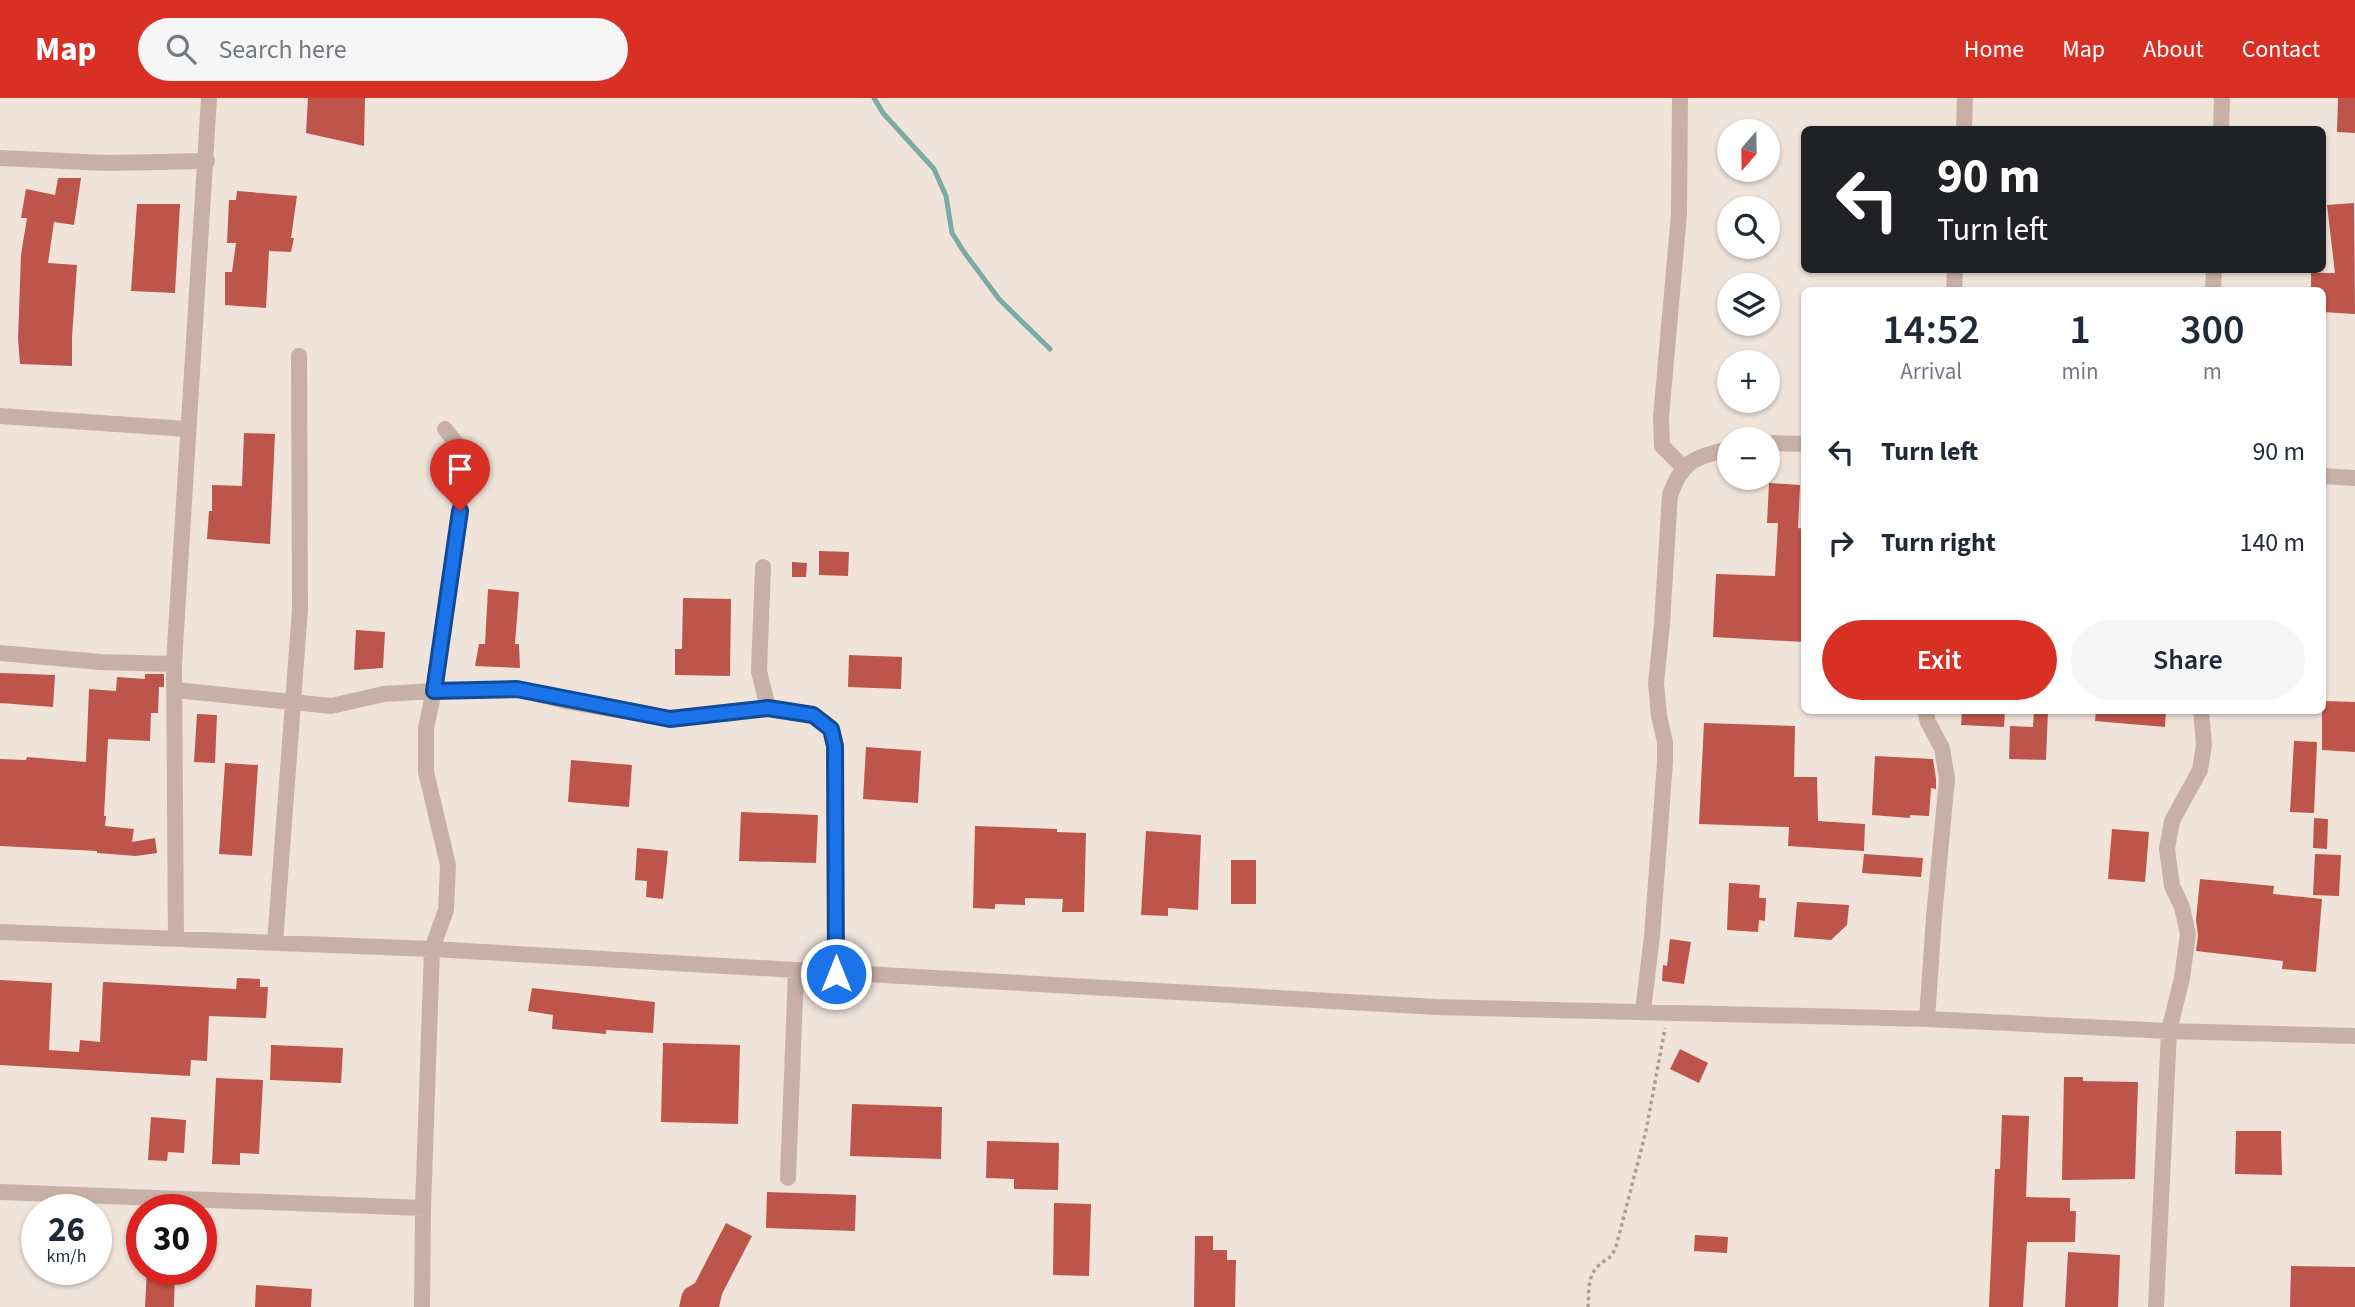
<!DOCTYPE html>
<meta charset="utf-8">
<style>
:root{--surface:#fff;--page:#f6f6f7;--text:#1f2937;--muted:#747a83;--accent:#d93025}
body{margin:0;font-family:"Source Sans 3",sans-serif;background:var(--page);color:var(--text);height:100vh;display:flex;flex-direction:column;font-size:26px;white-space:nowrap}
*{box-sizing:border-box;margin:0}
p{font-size:23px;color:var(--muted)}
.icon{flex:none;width:38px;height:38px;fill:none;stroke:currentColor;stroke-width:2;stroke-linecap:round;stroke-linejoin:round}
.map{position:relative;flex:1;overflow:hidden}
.details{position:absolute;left:1801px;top:189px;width:525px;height:427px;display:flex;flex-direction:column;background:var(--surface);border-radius:10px;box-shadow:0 2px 5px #0004}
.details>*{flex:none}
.banner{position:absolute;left:1801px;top:28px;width:525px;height:147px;border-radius:10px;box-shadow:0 2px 5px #0004;background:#202124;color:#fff;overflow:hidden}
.needle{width:46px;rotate:200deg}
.controls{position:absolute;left:1717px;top:21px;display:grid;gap:14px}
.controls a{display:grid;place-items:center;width:63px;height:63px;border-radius:50%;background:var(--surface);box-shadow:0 2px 5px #0004;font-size:35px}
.speed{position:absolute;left:21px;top:1096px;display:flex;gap:14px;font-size:35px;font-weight:700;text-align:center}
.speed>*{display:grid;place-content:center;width:91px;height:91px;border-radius:50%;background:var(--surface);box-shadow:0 2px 5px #0004;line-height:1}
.speed small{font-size:18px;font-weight:400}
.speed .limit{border:10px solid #d22;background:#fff;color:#111}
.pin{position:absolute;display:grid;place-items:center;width:60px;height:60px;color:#fff;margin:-72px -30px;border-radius:50% 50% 50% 0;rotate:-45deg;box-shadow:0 0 7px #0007}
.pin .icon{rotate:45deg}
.me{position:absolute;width:77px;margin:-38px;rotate:0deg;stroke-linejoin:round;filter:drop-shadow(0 0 5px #0008)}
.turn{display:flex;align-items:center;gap:24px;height:147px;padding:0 21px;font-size:32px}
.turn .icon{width:91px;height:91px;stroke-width:2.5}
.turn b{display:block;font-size:49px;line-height:60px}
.eta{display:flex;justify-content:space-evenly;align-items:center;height:119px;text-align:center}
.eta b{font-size:42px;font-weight:600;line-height:49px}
.cta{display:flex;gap:14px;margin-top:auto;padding:14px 21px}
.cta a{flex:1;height:80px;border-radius:42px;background:var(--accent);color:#fff;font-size:28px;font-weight:600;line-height:80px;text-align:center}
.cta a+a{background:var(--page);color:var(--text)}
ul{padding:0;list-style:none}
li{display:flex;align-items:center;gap:21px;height:91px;padding:0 21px}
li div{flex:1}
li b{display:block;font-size:26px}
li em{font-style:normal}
header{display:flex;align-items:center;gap:42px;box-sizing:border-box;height:98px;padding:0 35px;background:var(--accent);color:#fff}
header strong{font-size:33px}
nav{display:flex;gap:38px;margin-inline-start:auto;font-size:24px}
.search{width:490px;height:63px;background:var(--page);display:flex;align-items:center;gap:18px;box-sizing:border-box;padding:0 24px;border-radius:38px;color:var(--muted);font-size:26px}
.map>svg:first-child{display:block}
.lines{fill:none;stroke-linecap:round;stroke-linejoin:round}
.stream{stroke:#7baba6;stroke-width:5}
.building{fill:#be554a}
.path{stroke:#b39b92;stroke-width:3.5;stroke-dasharray:3.5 3.5;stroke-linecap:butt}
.street{stroke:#c7b1a7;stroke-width:16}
.route-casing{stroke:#114b97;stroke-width:18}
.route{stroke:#1a73e8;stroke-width:12}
</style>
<header>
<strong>Map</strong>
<div class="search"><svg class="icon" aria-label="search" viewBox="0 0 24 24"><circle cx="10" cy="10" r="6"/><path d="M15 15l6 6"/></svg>Search here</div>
<nav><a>Home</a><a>Map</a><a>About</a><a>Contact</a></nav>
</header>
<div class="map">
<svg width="2355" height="1209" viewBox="0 0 2355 1209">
<rect width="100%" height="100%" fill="#f0e3da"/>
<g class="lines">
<path class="stream" d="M874 0 883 15 934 71 946 98 952 135 964 154 999 201 1050 251"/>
</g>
<path class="building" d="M308 0H365L364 48 306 35Z
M2338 0H2355V35L2337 34Z
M58 80H81L74 127 54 124 48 165 77 167 72 239V268L20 266 18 241 21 157 27 120H21L26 91 55 97Z
M237 93 297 98 291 140H294L291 154 269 153 266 210 225 207V174H232L236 145H227L229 102H236Z
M2354 105 2355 216 2322 214V192H2311V175H2335L2327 107Z
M137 106H180L175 195 131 193Z
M244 335 275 336 270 446 207 441 209 413H212V387L242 388Z
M1769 385 1800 387 1798 430 1804 431V544L1713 539 1716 476 1775 478 1778 425H1767Z
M819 453 849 454 848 478 819 477Z
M792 464 807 465 806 479H792Z
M488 491 519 494 515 546H519L520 570 475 568 479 546H485Z
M683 500 731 501 730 578 675 577V551H682Z
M356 532 385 534 383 570 354 572Z
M849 557 902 559 901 591 848 589Z
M0 575 55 577 53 609 0 605Z
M145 576H164V589H159L158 615H151L150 643 108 641 104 718H106L105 728 134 731 132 744 155 740 157 755 136 758 97 755V753L0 748V661L26 662 27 659 86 664 89 591 116 593 117 579 145 581Z
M2322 603 2355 604V654L2322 652Z
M1962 612H2005L2004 629 1961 627Z
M2034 612H2048L2046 662 2009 661 2010 628 2033 629Z
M2096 612H2166L2165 629 2095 623Z
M197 616 217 617 215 665 194 664Z
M1704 625 1795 628 1794 679H1817L1818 723 1865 726 1864 753 1788 748 1789 729 1699 726Z
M2294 643 2317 644 2314 715 2290 714Z
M866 649 921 653 918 705 863 701Z
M1875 658 1933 661 1936 681V691L1931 690 1929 718 1910 717V720L1872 717Z
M571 662 632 667 629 709 568 704Z
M225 665 258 667 252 758 219 756Z
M741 714 818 717 816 765 739 763Z
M2314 720 2328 721 2327 751 2313 750Z
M975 728 1057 731V734L1086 735 1084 814H1062L1063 801 1025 800V807L995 806V811L973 810Z
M2112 731 2149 734 2145 784 2108 781Z
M1146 733 1201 737 1198 812 1168 810V818L1141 817Z
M637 750 668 753 663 801 646 799 647 783 635 782Z
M1864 756 1923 760 1921 779 1862 775Z
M2315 756 2341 757 2339 798 2313 797Z
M1231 762H1256V806H1231Z
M2200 781 2274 788 2273 796 2322 801 2316 874 2282 871 2283 863 2196 853 2198 837 2196 822Z
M1729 785 1760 787 1759 800H1766L1765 823 1759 822 1758 834 1727 832Z
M1797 804 1849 807 1847 827 1831 842 1794 839Z
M1670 841 1691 844 1684 886 1662 883 1663 867 1667 868Z
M237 880 260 881V889H268L266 920 209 918 207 963 191 962 190 978 0 967V882L52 885 49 952 79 954 80 942 100 944 103 884 236 891Z
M532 890 655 904 653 935 606 932V936L552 931 553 917 528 913Z
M663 945 740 947 738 1026 661 1024Z
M271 947 343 950 341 985 270 982Z
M1680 951 1708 965 1699 985 1670 971Z
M2064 979H2083V983L2138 984 2135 1081 2062 1082Z
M216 980 263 982 259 1056 240 1055V1067L212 1066Z
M852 1006 942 1009 941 1061 850 1058Z
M2002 1017 2029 1018 2026 1099 2070 1100V1113H2076L2075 1144H2027L2023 1209H1989L1995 1071H2000Z
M151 1019 186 1022 184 1055 168 1054 167 1063 148 1062Z
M2236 1033H2281L2282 1077 2235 1076Z
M987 1043 1059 1045 1058 1092 1014 1091V1081L986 1080Z
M767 1094 856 1097 855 1133 766 1130Z
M1054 1105 1091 1106 1089 1178 1053 1177Z
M726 1125 752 1138 722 1196 719 1209H679L682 1196 685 1191 695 1185Z
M1695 1137 1728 1139 1727 1155 1694 1153Z
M1195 1138H1213V1152H1227V1162H1236L1235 1209H1194Z
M2068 1154 2120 1157 2118 1209H2065Z
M2291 1168 2355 1169V1209H2290Z
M147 1171H175L174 1209H145Z
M256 1187 312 1191 311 1209H255Z"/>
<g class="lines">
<path class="path" d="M1588 1209C1589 1196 1587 1180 1597 1169 1607 1159 1609 1164 1616 1149L1646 1033 1665 930"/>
<path class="street" d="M1680 0 1679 116 1661 319 1662 348 1683 369
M1964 32 1965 0
M2221 32 2222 0
M0 60 107 65 207 63
M1954 192 1955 172
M2213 192 2214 172
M0 318 188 331
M1768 345 1804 346
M2322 378 2355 380
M763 469 759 573 768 610 813 617 831 631 835 648 836 875
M0 555 100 564 174 566
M175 592 331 608 384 596 434 593 460 413 458 348 445 331
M1925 612 1928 624 1942 650 1947 681 1934 819 1927 921
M0 834 432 851 1436 909 1927 921 2169 933 2355 938
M176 841 174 566 209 0
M275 845 300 511 299 258
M1643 913 1652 838 1665 664V644L1659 618 1656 585 1662 526 1670 397C1683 361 1695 360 1729 351
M788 1080 796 873
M0 1094 423 1110
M422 1209 423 1110 432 851 446 812 448 767 426 674V630L434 593 517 591 565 603 670 621 768 610
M2156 1209 2169 933 2182 880 2188 836 2182 809 2172 788 2167 751 2172 723 2200 672 2204 647 2201 612"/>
</g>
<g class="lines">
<defs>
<path id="route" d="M460 413 434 593 517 591 670 621 768 610 813 617 831 631 835 648 836 876"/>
</defs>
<use href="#route" class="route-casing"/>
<use href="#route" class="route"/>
</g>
</svg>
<div class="controls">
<a><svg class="needle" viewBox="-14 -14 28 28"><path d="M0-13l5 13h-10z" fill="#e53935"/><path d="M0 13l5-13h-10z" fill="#747a83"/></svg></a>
<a><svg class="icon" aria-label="search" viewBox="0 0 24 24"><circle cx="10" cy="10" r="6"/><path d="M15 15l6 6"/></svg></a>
<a><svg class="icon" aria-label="layers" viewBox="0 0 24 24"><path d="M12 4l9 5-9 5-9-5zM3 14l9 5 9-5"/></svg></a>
<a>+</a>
<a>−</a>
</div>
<div class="speed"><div>26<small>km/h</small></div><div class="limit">30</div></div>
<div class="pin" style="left:460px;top:413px;background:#d93025"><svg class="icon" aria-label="arrive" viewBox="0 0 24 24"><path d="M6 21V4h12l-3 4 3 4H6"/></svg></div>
<svg class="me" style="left:836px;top:876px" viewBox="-20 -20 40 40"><circle r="17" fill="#1a73e8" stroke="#fff" stroke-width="3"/><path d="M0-11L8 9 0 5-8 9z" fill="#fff"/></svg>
<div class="banner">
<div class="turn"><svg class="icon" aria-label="left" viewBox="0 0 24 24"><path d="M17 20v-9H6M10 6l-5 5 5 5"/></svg><div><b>90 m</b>Turn left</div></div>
</div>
<section class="details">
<div class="eta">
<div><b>14:52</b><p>Arrival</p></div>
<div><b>1</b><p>min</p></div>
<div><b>300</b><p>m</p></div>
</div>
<ul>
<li><svg class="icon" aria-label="left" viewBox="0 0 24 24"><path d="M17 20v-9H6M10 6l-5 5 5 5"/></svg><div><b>Turn left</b></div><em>90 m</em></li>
<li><svg class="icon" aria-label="right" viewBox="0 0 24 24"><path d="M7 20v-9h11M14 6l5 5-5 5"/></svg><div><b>Turn right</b></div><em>140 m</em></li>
</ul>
<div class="cta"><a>Exit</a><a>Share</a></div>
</section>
</div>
